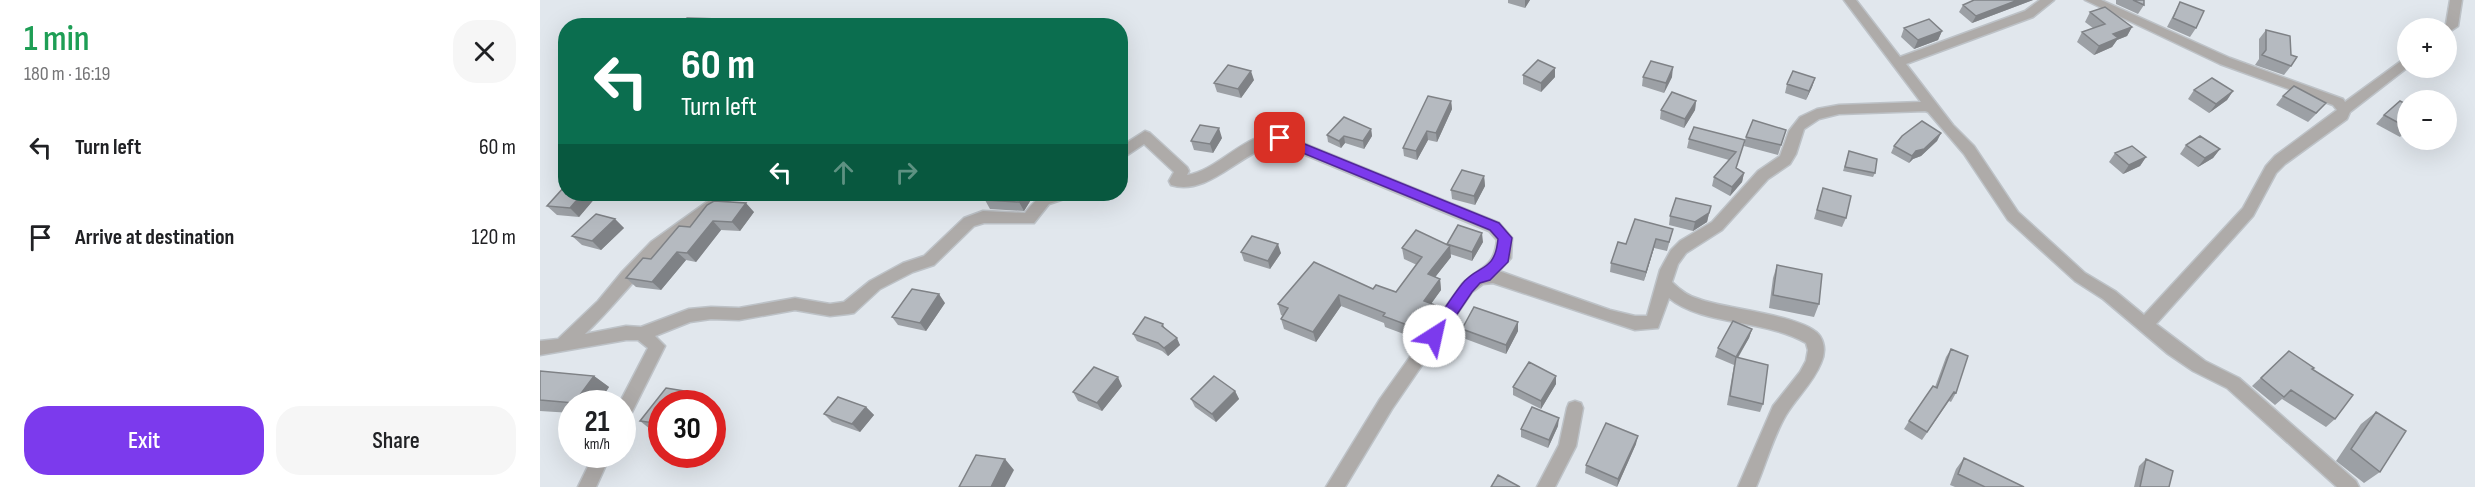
<!DOCTYPE html>
<meta charset="utf-8">
<style>
:root{--surface:#fff;--page:#f6f6f6;--text:#202124;--muted:#757577;--accent:#7c3aed}
body{margin:0;font-family:"Sofia Sans Condensed",sans-serif;background:var(--page);color:var(--text);height:100vh;display:flex;flex-direction:column;font-size:22px;white-space:nowrap}
*{box-sizing:border-box;margin:0}
p{font-size:20px;color:var(--muted)}
.icon{flex:none;width:33px;height:33px;fill:none;stroke:currentColor;stroke-width:2;stroke-linecap:round;stroke-linejoin:round}
.map{position:relative;flex:1;overflow:hidden}
.panel{display:flex;flex-direction:column;background:var(--surface);width:540px}
.panel>*{flex:none}
.guide{position:absolute;left:18px;top:18px;width:570px;height:183px;border-radius:24px;box-shadow:0 6px 24px #0002;background:#0b6e4f;color:#fff;overflow:hidden}
.fabs{position:absolute;left:1857px;top:18px;display:grid;gap:12px}
.fabs a{display:grid;place-items:center;width:60px;height:60px;border-radius:50%;background:var(--surface);box-shadow:0 6px 24px #0002;font-size:30px}
.speed{position:absolute;left:18px;top:390px;display:flex;gap:12px;font-size:30px;font-weight:700;text-align:center}
.speed>*{display:grid;place-content:center;width:78px;height:78px;border-radius:50%;background:var(--surface);box-shadow:0 6px 24px #0002;line-height:1}
.speed small{font-size:15px;font-weight:400}
.speed .limit{border:9px solid #d22;background:#fff;color:#111}
.pin{position:absolute;display:grid;place-items:center;width:51px;height:51px;color:#fff;margin:-26px;border-radius:12px;box-shadow:0 3px 9px #0006}
.me{position:absolute;width:66px;margin:-33px;rotate:35deg;stroke-linejoin:round;filter:drop-shadow(0 0 4px #0008)}
.turn{display:flex;align-items:center;gap:21px;height:126px;padding:0 24px;font-size:27px}
.turn .icon{width:78px;height:78px;stroke-width:2.5}
.turn b{display:block;font-size:42px;line-height:51px}
.lanes{display:flex;align-items:center;height:57px;padding:0 24px;background:#0003;justify-content:center;gap:30px;direction:ltr}
.lanes .off{opacity:.35}
.round{display:grid;place-items:center;flex:none;width:63px;height:63px;border-radius:24px;background:var(--page)}
.overview{display:flex;align-items:center;justify-content:space-between;height:102px;padding:0 24px}
h1{font-size:36px;font-weight:600;line-height:45px;color:#1e9e55}
.action{display:flex;gap:12px;margin-top:auto;padding:12px 24px}
.action a{flex:1;height:69px;border-radius:24px;background:var(--accent);color:#fff;font-size:24px;font-weight:600;line-height:69px;text-align:center}
.action a+a{background:var(--page);color:var(--text)}
ul{padding:0;list-style:none}
li{display:flex;align-items:center;gap:18px;height:90px;padding:0 24px}
li div{flex:1}
li b{display:block;font-size:22px}
li em{font-style:normal}
main{display:flex;flex:1;min-height:0}
.map>svg:first-child{display:block}
.lines{fill:none;stroke-linecap:round;stroke-linejoin:round}
.minor-casing{stroke:#bdc2c7;stroke-width:3}
.minor{fill:#aeaba9;fill-rule:evenodd}
.wall{fill:#9ca0a5}
.shaded-wall{fill:#7f8286}
.building{fill:#b5bac0;stroke:#7f8286;stroke-width:1.5}
.route{fill:#7c3aed;stroke:#51269a;stroke-width:1.5}
</style>
<main>
<section class="panel">
<div class="overview"><div><h1>1 min</h1><p>180 m · 16:19</p></div><a class="round"><svg class="icon" aria-label="close" viewBox="0 0 24 24"><path d="M6 6l12 12M18 6L6 18"/></svg></a></div>
<ul>
<li><svg class="icon" aria-label="left" viewBox="0 0 24 24"><path d="M17 20v-9H6M10 6l-5 5 5 5"/></svg><div><b>Turn left</b></div><em>60 m</em></li>
<li><svg class="icon" aria-label="arrive" viewBox="0 0 24 24"><path d="M6 21V4h12l-3 4 3 4H6"/></svg><div><b>Arrive at destination</b></div><em>120 m</em></li>
</ul>
<div class="action"><a>Exit</a><a>Share</a></div>
</section>
<div class="map">
<svg width="1935" height="487" viewBox="0 0 1935 487">
<rect width="100%" height="100%" fill="#e1e7ed"/>
<g class="lines">
<defs>
<path id="minor" d="M1304 0H1316L1360 57 1485 11 1500 0H1514L1493 17 1366 64 1413 125 1434 146 1478 212 1545 273 1575 291 1604 315 1703 208 1726 166 1735 156 1797 110 1793 105 1680 64 1545 0H1561L1690 58 1803 99 1805 102 1868 56V67L1810 112 1807 119 1745 164 1736 173 1713 216 1616 324 1665 361 1699 378 1816 481 1819 487H1797L1687 388 1653 371 1628 354 1563 299 1535 281 1468 220 1424 154 1388 112 1385 111 1299 114 1279 119 1264 129 1256 154 1250 164 1228 179 1182 230 1146 253 1138 264 1132 282C1140 290 1148 296 1159 299 1184 309 1266 315 1280 336 1285 344 1285 354 1281 363 1273 383 1257 397 1246 415 1233 437 1226 464 1216 487H1198L1233 406 1260 372 1266 361 1268 350 1266 343C1225 319 1163 326 1129 298L1118 328 1095 330 953 283 943 284 932 292 852 409 805 487H786L840 399 922 284C940 266 954 269 957 240L949 231 739 144C702 149 670 197 631 185L629 181 634 172 604 144 580 160V147L605 131 610 133 647 167 649 171 647 175C680 171 710 125 745 136L959 223 972 238 971 258 959 271 1070 310 1095 316H1107L1120 270 1131 250 1140 241 1172 222 1218 171 1240 156 1249 131 1260 117 1277 109 1299 105 1381 102Z
M1910 0H1922L1918 26 1906 34V28H1901L1906 24Z
M178 194H195C188 207 167 215 155 224 111 255 83 298 45 334L86 326 101 327 149 309 171 307 199 308 255 298 290 304 304 302 330 281 363 263 384 256 424 218 443 211 485 213C500 194 505 192 529 194L527 198 509 204 494 223H444L434 226 394 265 373 272 340 289 314 313 308 314 290 316 255 310 199 320 171 319 150 322 115 336 125 346 88 420 82 422V404H79L108 348 98 340H86L0 355V341L18 339 58 301 82 272 111 242Z
M1035 401 1041 403 1043 408 1036 446 1015 487H997L1019 445 1027 408 1029 403Z
M54 454H71L56 487H38Z"/>
</defs>
<use href="#minor" class="minor-casing"/>
<use href="#minor" class="minor"/>
</g>
<path class="wall" d="M968 0H990L985 8 968 3Z
M1434 0H1493L1432 23 1419 12 1423 5Z
M1576 0H1604V5L1598 14 1576 4Z
M1640 2 1656 28 1650 37 1627 27Z
M1550 12 1592 27 1587 36 1577 40 1572 47 1554 55 1537 42 1542 32 1553 28 1545 22Z
M1364 28 1402 31 1398 40 1374 49 1361 37Z
M1726 30 1751 66 1744 75 1715 65 1719 59V39Z
M1015 68V77L1001 92 983 84V75Z
M1103 77H1132L1124 93 1102 86Z
M1275 78 1272 87 1266 100 1245 93 1247 84Z
M714 80 701 98 677 92 674 83Z
M1654 90 1693 91 1687 100 1669 113 1648 99Z
M1743 96 1778 112 1768 122 1736 105Z
M911 101 912 109 897 142 888 140 877 160 864 156 863 148Z
M1156 101 1155 110 1144 128 1120 119 1121 110Z
M1868 105V129L1860 137 1836 124 1844 115Z
M831 129 832 136 824 149 805 143 801 148 788 142 787 135Z
M1246 130 1238 155 1204 146 1206 137Z
M1401 133 1397 141 1381 156 1373 159 1369 163 1351 153 1354 146Z
M682 138 673 153 654 150 651 141Z
M1149 139 1205 140 1196 169 1204 173 1202 182 1190 196 1172 186 1174 177 1189 160 1147 148Z
M1646 145 1680 149 1673 158 1658 167 1640 154Z
M1309 151 1335 173 1333 177 1303 171Z
M1575 153 1606 157 1600 166 1583 174 1569 162Z
M944 176 945 186 935 205 912 199 911 190Z
M1283 188 1306 218 1302 227 1274 219Z
M26 194H53L56 197 39 217 17 215 7 206Z
M449 194H490L492 198 484 211 450 209 445 200Z
M167 205 214 212 200 231 181 230 156 262 146 260 121 290 96 287 86 278 150 227Z
M1171 206 1167 222 1153 231 1129 225 1130 216Z
M75 219 84 228 61 250 42 245 32 236Z
M1133 229 1127 251 1114 248 1104 281 1070 272 1071 263 1086 244Z
M943 242 932 261 910 254 911 257 895 277 900 279 901 290 891 304 895 305 896 316 880 340 845 327 844 323 801 306 776 342 744 329 741 319 743 316 741 315 738 304 833 289 856 292 877 265 864 259 862 248Z
M701 252 741 253 730 269 704 261Z
M1237 265 1279 304 1274 317 1229 308 1233 278Z
M405 303 386 331 358 325 352 317Z
M978 322V331L966 354 923 338 922 329Z
M623 324 625 329 640 345 628 356 622 351 597 341 593 334Z
M1212 329 1209 338 1198 358 1223 404 1220 412 1187 405 1194 365 1175 357 1178 348Z
M1411 349 1416 393 1411 402 1409 401 1382 440 1364 429 1369 421 1395 387 1406 357Z
M1749 351 1772 369 1795 419 1786 427 1742 399 1735 405 1712 386Z
M0 371 54 376 69 387 58 404H32V413L0 411Z
M1016 384 1001 409 973 395V387Z
M582 386 562 411 538 401 533 392Z
M126 388 151 392 160 401 158 404H122V431L110 429 100 421Z
M695 391 699 399 676 422 655 407 651 399Z
M326 407 334 415 320 432 292 422 284 414Z
M1836 412 1840 472 1824 483 1796 461 1821 424Z
M1018 426 1008 448 981 437V429Z
M1096 444 1077 487 1045 473 1046 465Z
M1424 458 1484 487H1415L1410 485 1416 469Z
M1606 459 1629 487H1594L1599 466Z"/>
<path class="shaded-wall" d="M985 0H990L985 8Z
M1478 0H1493L1432 23 1436 16Z
M179 19 184 26H174Z
M1592 27 1587 36 1577 40 1572 47 1554 55 1559 46 1573 34Z
M1402 31 1398 40 1374 49 1378 40Z
M1133 67 1132 77 1124 93 1126 83Z
M1015 68V77L1001 92V83Z
M711 71 714 80 701 98 698 89Z
M1275 78 1272 87 1266 100 1269 91Z
M1693 91 1687 100 1669 113 1676 104Z
M911 101 912 109 897 142 896 133Z
M1156 101 1155 110 1144 128 1145 119Z
M679 128 682 138 673 153 670 144Z
M831 129 832 136 824 149 823 141Z
M887 131 888 140 877 160 876 151Z
M1401 133 1397 141 1381 156 1373 159 1369 163 1372 156 1376 151Z
M804 136 805 143 801 148 799 141Z
M1680 149 1673 158 1658 167 1665 158Z
M1606 157 1600 166 1583 174 1589 165Z
M1204 173 1202 182 1190 196 1192 187Z
M944 176 945 186 935 205 934 196Z
M42 194H53L56 197 39 217 30 208Z
M485 194H490L492 198 484 211 479 202Z
M206 203 214 212 200 231 192 222Z
M1169 213 1167 222 1153 231 1155 222Z
M75 219 84 228 61 250 52 241Z
M173 221 181 230 156 262 147 253Z
M942 233 943 242 932 261V252Z
M1116 239 1114 248 1104 281 1106 272Z
M738 244 741 253 730 269 728 261Z
M910 246 911 257 889 285 888 274Z
M137 252 146 260 121 290 112 282Z
M900 279 901 290 885 312 884 301Z
M399 294 405 303 386 331 380 323Z
M799 295 801 306 776 342 773 332Z
M895 305 896 316 880 340 878 329Z
M978 322V331L966 354V345Z
M1212 329 1209 338 1195 362 1196 357 1194 366 1196 357Z
M637 338 640 345 628 356 624 348Z
M54 376 69 387 58 404H34V403Z
M1016 376V384L1001 409V401Z
M578 377 582 386 562 411 557 403Z
M695 391 699 399 676 422 672 414Z
M151 392 160 401 158 404H142Z
M326 407 334 415 320 432 312 424Z
M1019 418 1018 426 1008 448 1009 440Z
M1098 436 1096 444 1077 487 1078 479Z
M465 459 474 470 465 487H451Z"/>
<path class="building" d="M1434 0H1478L1436 16 1423 5Z
M1593 0H1604V5Z
M1640 2 1664 11 1656 28 1633 18Z
M1565 7 1592 27 1573 34 1578 38 1559 46 1542 32 1565 24 1550 12Z
M147 18 179 19 174 26H140Z
M1389 19 1402 31 1378 40 1364 28Z
M1726 30 1750 36 1751 55 1757 57 1751 66 1722 55 1726 50Z
M998 60 1015 68 1001 83 983 75Z
M1111 61 1133 67 1126 83 1103 77Z
M688 65 711 71 698 89 674 83Z
M1253 71 1275 78 1269 91 1247 84Z
M1672 78 1693 91 1676 104 1654 90Z
M1754 86 1786 103 1776 113 1743 96Z
M1132 92 1156 101 1145 119 1121 110Z
M888 96 911 101 896 133 887 131 876 151 863 148Z
M1860 101 1868 105V128L1844 115Z
M804 117 831 129 823 141 804 136 799 141 787 135Z
M1213 120 1246 130 1241 145 1206 137Z
M1382 121 1401 133 1384 149 1376 151 1372 156 1354 146 1362 136Z
M660 125 679 128 670 144 651 141Z
M1154 127 1205 140 1196 168 1204 173 1192 187 1174 177 1196 152 1149 139Z
M1660 136 1680 149 1665 158 1646 145Z
M1592 146 1606 157 1589 165 1575 153Z
M1309 151 1337 159 1335 173 1305 167Z
M922 170 944 176 934 196 911 190Z
M25 186H26V194H42L30 208 7 206Z
M1283 188 1311 196 1306 218 1277 210Z
M449 194H485L479 202 445 200Z
M1136 198 1171 206 1169 213 1155 222 1130 216Z
M174 201 206 203 192 222 173 221 147 253 137 252 112 282 86 278 103 258 111 259 139 226 150 227 167 205Z
M56 214 75 219 52 241 32 236Z
M1095 219 1133 229 1129 242 1116 239 1106 272 1071 263 1078 242 1086 244Z
M918 225 942 233 932 252 907 244Z
M876 230 910 246 888 274 900 279 884 301 895 305 878 329 843 316 845 313 799 295 773 332 741 319 748 308 738 304 774 262 833 289 836 285 856 292 882 257 862 248Z
M712 236 738 244 728 261 701 252Z
M1237 265 1282 274 1279 304 1233 295Z
M372 289 399 294 380 323 352 317Z
M934 307 978 322 966 345 922 329Z
M605 317 623 324 622 326 637 338 624 348 618 343 593 334Z
M1193 321 1212 329 1196 357 1178 348Z
M1411 349 1428 356 1416 393 1414 392 1387 432 1369 421 1393 386 1397 388Z
M1749 351 1774 368 1772 369 1813 395 1795 419 1751 390 1744 397 1721 378Z
M1196 357 1228 365 1223 404 1190 396Z
M989 362 1016 376 1001 401 973 387Z
M554 367 578 377 557 403 533 392Z
M0 371 54 376 34 403 0 400Z
M674 376 695 391 672 414 651 399Z
M126 388 151 392 142 404H122V424L100 421Z
M298 397 326 407 312 424 284 414Z
M992 407 1019 418 1009 440 981 429Z
M1836 412 1866 431 1840 472 1811 449Z
M1066 423 1098 436 1078 479 1046 465Z
M436 455 465 459 451 487H419Z
M1424 458 1484 487H1445L1418 474Z
M1606 459 1633 471 1629 487H1600Z
M958 475 980 487H951Z"/>
<path class="route" d="M740 134 959 223 972 238 968 262 950 280 940 283 932 292 899 341H889L887 336 889 332C900 316 910 299 922 284 938 264 955 273 958 239L950 230 736 142 734 138Z"/>
</svg>
<div class="fabs">
<a>+</a>
<a>−</a>
</div>
<div class="speed"><div>21<small>km/h</small></div><div class="limit">30</div></div>
<div class="pin" style="left:740px;top:138px;background:#d93025"><svg class="icon" aria-label="arrive" viewBox="0 0 24 24"><path d="M6 21V4h12l-3 4 3 4H6"/></svg></div>
<svg class="me" style="left:894px;top:336px" viewBox="-20 -20 40 40"><circle r="19" fill="#fff"/><path d="M0-13L10 11 0 6-10 11z" fill="#7c3aed"/></svg>
<div class="guide">
<div class="turn"><svg class="icon" aria-label="left" viewBox="0 0 24 24"><path d="M17 20v-9H6M10 6l-5 5 5 5"/></svg><div><b>60 m</b>Turn left</div></div>
<div class="lanes"><svg class="icon" aria-label="left" viewBox="0 0 24 24"><path d="M17 20v-9H6M10 6l-5 5 5 5"/></svg><svg class="icon off" aria-label="ahead" viewBox="0 0 24 24"><path d="M12 20V5M6 11l6-6 6 6"/></svg><svg class="icon off" aria-label="right" viewBox="0 0 24 24"><path d="M7 20v-9h11M14 6l5 5-5 5"/></svg></div>
</div>
</div>
</main>
